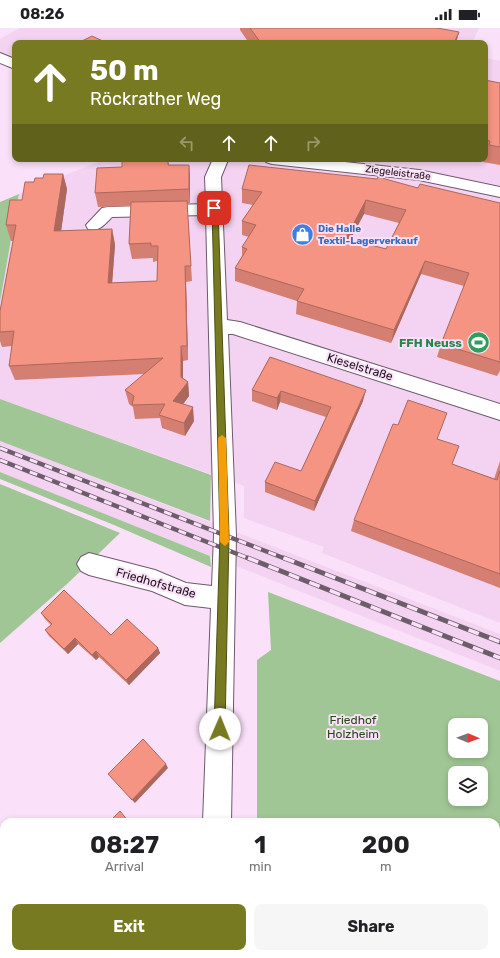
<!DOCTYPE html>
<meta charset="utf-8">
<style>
:root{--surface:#fff;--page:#f6f6f6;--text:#202124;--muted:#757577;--accent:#787a22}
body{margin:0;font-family:Rubik,sans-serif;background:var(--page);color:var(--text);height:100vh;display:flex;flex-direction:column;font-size:15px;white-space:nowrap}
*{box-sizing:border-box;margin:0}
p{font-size:13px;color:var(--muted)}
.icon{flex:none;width:22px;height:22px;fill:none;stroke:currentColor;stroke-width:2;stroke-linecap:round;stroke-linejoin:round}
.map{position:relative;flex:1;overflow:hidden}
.side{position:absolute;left:0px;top:790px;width:500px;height:140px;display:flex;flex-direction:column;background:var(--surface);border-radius:12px 12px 0 0;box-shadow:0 2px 6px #0003}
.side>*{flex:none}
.top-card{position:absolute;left:12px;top:12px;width:476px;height:122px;border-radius:8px;box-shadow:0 2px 6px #0003;background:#787a22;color:#fff;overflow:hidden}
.needle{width:26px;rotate:91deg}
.controls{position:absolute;left:448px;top:690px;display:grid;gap:8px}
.controls a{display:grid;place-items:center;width:40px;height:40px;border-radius:8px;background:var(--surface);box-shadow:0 2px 6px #0003;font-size:20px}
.pin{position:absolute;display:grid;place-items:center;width:34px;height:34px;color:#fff;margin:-17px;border-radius:8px;box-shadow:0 2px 6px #0006}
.me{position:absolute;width:44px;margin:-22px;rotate:1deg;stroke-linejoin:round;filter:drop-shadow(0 0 3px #0008)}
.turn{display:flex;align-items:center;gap:14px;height:84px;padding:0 12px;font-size:18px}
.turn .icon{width:52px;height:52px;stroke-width:2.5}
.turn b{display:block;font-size:28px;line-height:34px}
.lanes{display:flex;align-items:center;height:38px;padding:0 12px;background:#0003;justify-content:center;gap:20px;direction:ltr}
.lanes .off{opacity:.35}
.eta{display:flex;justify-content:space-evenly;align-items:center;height:68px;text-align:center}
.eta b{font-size:24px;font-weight:700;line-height:28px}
.primary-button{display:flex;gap:8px;margin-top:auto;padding:8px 12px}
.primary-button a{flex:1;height:46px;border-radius:8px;background:var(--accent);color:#fff;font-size:16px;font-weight:700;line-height:46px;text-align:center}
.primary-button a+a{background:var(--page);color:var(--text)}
.status{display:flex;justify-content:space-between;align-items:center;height:28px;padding:0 20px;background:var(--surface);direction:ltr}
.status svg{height:11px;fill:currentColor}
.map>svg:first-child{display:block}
.built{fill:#f3d3f1}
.green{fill:#a1c695;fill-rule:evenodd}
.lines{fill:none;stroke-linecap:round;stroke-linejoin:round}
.minor-casing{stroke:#6f596e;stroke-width:2}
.minor{fill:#fff;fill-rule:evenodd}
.rail-far1-casing{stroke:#6d5d6b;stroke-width:4.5}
.rail-casing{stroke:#6d5d6b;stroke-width:5}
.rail-far1{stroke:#fae0f8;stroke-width:3;stroke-dasharray:8;stroke-linecap:butt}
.rail{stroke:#fae0f8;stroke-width:3.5;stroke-dasharray:11;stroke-linecap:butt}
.wall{fill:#d47f71;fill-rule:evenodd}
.shaded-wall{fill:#ac685c}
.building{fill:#f69483;stroke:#ac685c;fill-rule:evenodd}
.route{fill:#787a22;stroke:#4e4f16}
.slow{fill:#f59e0b}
.labels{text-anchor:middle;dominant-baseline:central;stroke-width:4;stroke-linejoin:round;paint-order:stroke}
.far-street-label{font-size:10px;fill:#1b121a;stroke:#fae0f8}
.far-shop-label{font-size:10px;font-weight:bold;fill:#366cbe;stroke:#fae0f8;text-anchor:start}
.leisure-label{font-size:12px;font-weight:bold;fill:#27864d;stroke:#fae0f8;text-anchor:end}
.street-label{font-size:12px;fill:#1b121a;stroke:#fae0f8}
.park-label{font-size:12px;fill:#244915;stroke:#fae0f8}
</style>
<div class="status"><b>08:26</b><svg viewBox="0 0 49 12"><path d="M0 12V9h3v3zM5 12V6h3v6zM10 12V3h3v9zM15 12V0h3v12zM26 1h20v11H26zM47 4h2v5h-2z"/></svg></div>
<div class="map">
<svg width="500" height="930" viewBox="0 0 500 930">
<rect width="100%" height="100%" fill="#fae0f8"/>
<path class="built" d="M20 0H479L472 15H15V33L0 25V11Z
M485 30 500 33V595L322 525 324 519 244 490V458L0 371V274L19 166 105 131H485Z
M0 413 500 606V643L0 444Z"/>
<path class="green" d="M19 166 0 274V174Z
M0 371 211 447 210 493 0 413Z
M0 444 210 528 211 539 114 497 0 451Z
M0 456 120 505 67 556 0 615Z
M268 564 500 653V930H258V926H496V794H257V632L271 622ZM455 697H481V723H455ZM455 745H481V771H455Z"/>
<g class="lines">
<defs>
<path id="minor" d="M0 25 15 31V41L0 35Z
M213 131 228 132 221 149 227 292 240 294 500 376V392L233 306H228L236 507 231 794H203L211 580 185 577 152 563 89 547 81 543 77 536 81 529 89 525 155 542 186 555 212 558 214 507 206 187 112 189C104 197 99 204 88 201L86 197 102 180 108 179 206 176 205 149Z
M264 131H317L419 142 500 159V169L419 152 272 136 266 134Z
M199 926H229V930H199Z"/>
</defs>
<use href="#minor" class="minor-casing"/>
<use href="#minor" class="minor"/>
<defs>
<path id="rail-far1" d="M0 420 286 531
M0 432 250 531"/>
<path id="rail" d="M248 530 500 630
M284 530 500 614"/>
</defs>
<use href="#rail-far1" class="rail-far1-casing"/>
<use href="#rail" class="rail-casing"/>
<use href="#rail-far1" class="rail-far1"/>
<use href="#rail" class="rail"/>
</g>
<path class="wall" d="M240 0H437L459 4 456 15H249L240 2Z
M485 52 500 55V137L483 134 484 131H485Z
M122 131H168L169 137H189L190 150V175H187L192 253 186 254 188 332 183 333V351L188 354 189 368 183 376 194 393 185 408 162 400 160 390 135 391 133 379 129 376 125 362 145 346 15 352 9 338 12 318 2 319 0 313V283L13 213H11L6 197 34 154 43 150 63 146 67 161 61 203 112 201 115 217 112 255 157 253V233L153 234V230L132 231 129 216 131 178 98 179 95 165 122 139Z
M418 160 500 175V343L497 348 437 329 441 316 464 258 421 246 391 315 296 286 297 273 235 253V240L242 228V219L249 209 242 207V193L253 177 242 175V161ZM364 186 399 195 386 221 350 211Z
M270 329 363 373 314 483 265 464V454L301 443 326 389 280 374 277 382 252 373V362Z
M437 411 452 436 494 451 500 433V560L351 503 354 492Z
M41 585 111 607 158 620 160 625 129 657 99 629 96 632 78 616 68 626 49 608 45 602 51 597 45 591Z"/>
<path class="shaded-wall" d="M459 4 456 15H454Z
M189 137 190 150V175L189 161Z
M63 146 67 161 59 218 54 203Z
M366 172 364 186 344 224 346 210Z
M112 201 115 217 111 270 108 255Z
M425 233 421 246 391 315 394 302Z
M185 238 186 254 188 332 187 318Z
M181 318 183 333V360L188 354 189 368 175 387 173 373 181 349Z
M366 362 363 373 314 483 315 473Z
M281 363 280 374 277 382V370Z
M193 379 194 393 185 408 184 395Z
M75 610 78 616 68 626 64 621Z
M158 620 160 625 129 657 126 652Z
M96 623 99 629 96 632 92 627Z
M166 736 168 740 135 775 132 772Z
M167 926H170L173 930H170Z"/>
<path class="building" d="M250 0H437L459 4 454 15H261Z
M92 8 107 15H78Z
M485 52 500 55V119L489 117 490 113 485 112Z
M122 131H168V137H189V161L95 165 97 140 122 139Z
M249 137 377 151 378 149 418 160 420 156 500 175V334L441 316 469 245 425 233 394 302 297 273 304 261 235 240 247 221 242 219 256 197 242 193 262 164 242 161ZM366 172 406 182 386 221 346 210Z
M44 146H63L54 203 112 201 108 255 157 253 158 218H151V215L129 216 131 174 187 173 191 238H185L187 318H181V349L188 354 173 373 193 379 184 395 159 387 165 376 132 377 134 368 125 362 163 330 9 338 14 303 0 304V283L16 197H6L10 172H22L25 154H34L35 150H43Z
M270 329 366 362 315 473 265 454 275 434 301 443 331 379 281 363 277 370 252 362Z
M408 372 447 385 437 411 459 418 452 436 497 452 500 443V546L354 492 393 396 398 397Z
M64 562 111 607 127 591 158 620 126 652 96 623 92 627 75 610 64 621 45 602 52 596 41 585Z
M143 711 166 736 132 772 108 746Z
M120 783 129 794H109Z
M146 926H167L170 930H142Z"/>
<path class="route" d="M212 179 218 180 229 507 225 701 224 705 220 706 216 705 214 701 220 507Z"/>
<path class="slow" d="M222 407 226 410 229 514 225 518 220 514 218 410Z"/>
<defs>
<symbol id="shop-disc" viewBox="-11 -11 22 22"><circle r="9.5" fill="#3f7fe0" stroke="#fae0f8"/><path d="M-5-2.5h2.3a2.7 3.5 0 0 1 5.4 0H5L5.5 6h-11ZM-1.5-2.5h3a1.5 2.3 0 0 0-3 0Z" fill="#fff"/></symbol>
<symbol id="stadium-disc" viewBox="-11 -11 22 22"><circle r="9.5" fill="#2e9e5b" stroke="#fae0f8"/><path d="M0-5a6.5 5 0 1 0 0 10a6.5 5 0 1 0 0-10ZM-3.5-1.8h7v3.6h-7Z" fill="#fff"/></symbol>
</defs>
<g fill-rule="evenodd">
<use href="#shop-disc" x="290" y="194" width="25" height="25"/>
<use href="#stadium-disc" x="466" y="302" width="25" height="25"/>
</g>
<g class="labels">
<g class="far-street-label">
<text transform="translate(398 145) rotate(7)">Ziegeleistraße</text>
</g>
<g class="far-shop-label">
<text x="318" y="201">Die Halle<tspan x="318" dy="12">Textil-Lagerverkauf</tspan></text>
</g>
<g class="leisure-label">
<text x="462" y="315">FFH Neuss</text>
</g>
<g class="street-label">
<text transform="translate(360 339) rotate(17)">Kieselstraße</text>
<text transform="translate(156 555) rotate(16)">Friedhofstraße</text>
</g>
<g class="park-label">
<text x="353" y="692">Friedhof<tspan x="353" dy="14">Holzheim</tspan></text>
</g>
</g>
</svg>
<div class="controls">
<a><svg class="needle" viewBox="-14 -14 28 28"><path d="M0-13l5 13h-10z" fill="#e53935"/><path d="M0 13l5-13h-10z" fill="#757577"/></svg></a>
<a><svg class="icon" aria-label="layers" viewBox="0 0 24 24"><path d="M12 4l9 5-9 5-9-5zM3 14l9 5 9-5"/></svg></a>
</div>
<div class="pin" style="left:214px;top:180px;background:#d93025"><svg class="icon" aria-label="arrive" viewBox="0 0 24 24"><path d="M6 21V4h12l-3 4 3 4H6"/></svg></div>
<svg class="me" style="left:220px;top:701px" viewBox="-20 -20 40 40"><circle r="19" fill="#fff"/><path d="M0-13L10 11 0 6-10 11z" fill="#787a22"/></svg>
<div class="top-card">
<div class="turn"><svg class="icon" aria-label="ahead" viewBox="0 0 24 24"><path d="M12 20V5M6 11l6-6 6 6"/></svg><div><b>50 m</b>Röckrather Weg</div></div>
<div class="lanes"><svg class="icon off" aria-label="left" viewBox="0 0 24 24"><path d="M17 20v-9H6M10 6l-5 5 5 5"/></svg><svg class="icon" aria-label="ahead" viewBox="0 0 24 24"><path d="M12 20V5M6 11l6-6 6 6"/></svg><svg class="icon" aria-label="ahead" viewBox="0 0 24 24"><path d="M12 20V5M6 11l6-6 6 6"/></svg><svg class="icon off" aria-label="right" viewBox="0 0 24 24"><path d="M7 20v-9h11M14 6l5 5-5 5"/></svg></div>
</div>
<section class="side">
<div class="eta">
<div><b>08:27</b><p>Arrival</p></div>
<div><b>1</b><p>min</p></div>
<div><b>200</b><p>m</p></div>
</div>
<div class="primary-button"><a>Exit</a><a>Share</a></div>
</section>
</div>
